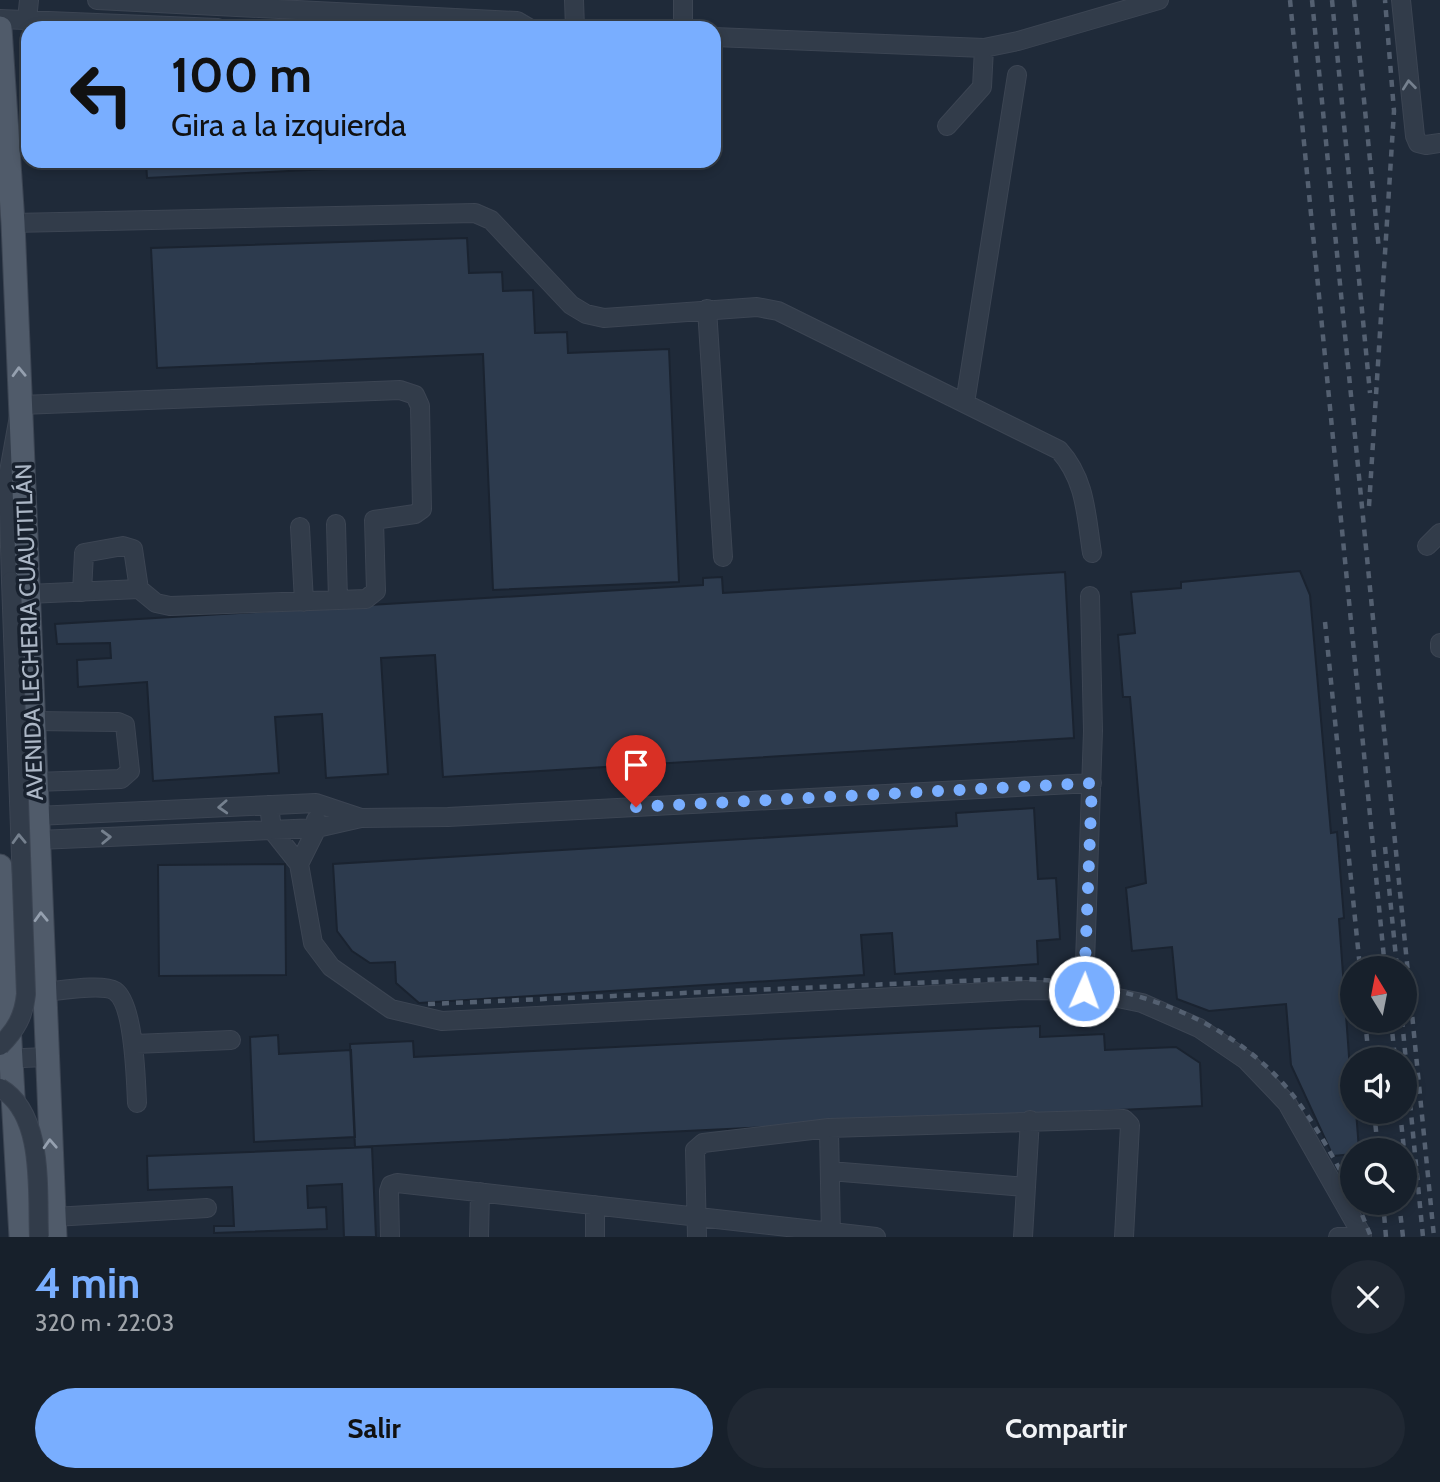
<!DOCTYPE html>
<html lang="es">
<meta charset="utf-8">
<style>
:root{--surface:#17202b;--page:#202833;--text:#f1f3f6;--muted:#9ea3a9;--line:#363e47;--accent:#79aeff}
body{margin:0;font-family:Cabin,sans-serif;background:var(--page);color:var(--text);height:100vh;display:flex;flex-direction:column;font-size:26px;white-space:nowrap}
*{box-sizing:border-box;margin:0}
p{font-size:23px;color:var(--muted)}
.icon{flex:none;width:38px;height:38px;fill:none;stroke:currentColor;stroke-width:2;stroke-linecap:round;stroke-linejoin:round}
.map{position:relative;height:1237px;overflow:hidden}
.panel{display:flex;flex-direction:column;background:var(--surface);flex:1}
.panel>*{flex:none}
.banner{position:absolute;left:21px;top:21px;width:700px;height:147px;border-radius:21px;box-shadow:0 4px 10px #0003,0 0 0 2px var(--line);background:#79aeff;color:#111;overflow:hidden}
.needle{width:46px;rotate:350deg}
.tools{position:absolute;left:1340px;top:956px;display:grid;gap:14px}
.tools a{display:grid;place-items:center;width:77px;height:77px;border-radius:50%;background:var(--surface);box-shadow:0 4px 10px #0003,0 0 0 2px var(--line);font-size:35px}
.pin{position:absolute;display:grid;place-items:center;width:60px;height:60px;color:#fff;margin:-72px -30px;border-radius:50% 50% 50% 0;rotate:-45deg;box-shadow:0 0 7px #0007}
.pin .icon{rotate:45deg}
.me{position:absolute;width:77px;margin:-38px;rotate:2deg;stroke-linejoin:round;filter:drop-shadow(0 0 5px #0008)}
.turn{display:flex;align-items:center;gap:24px;height:147px;padding:0 35px;font-size:32px}
.turn .icon{width:91px;height:91px;stroke-width:2.5}
.turn b{display:block;font-size:49px;line-height:60px}
.round{display:grid;place-items:center;flex:none;width:74px;height:74px;border-radius:37px;background:var(--page)}
.summary{display:flex;align-items:center;justify-content:space-between;height:119px;padding:0 35px}
h1{font-size:42px;font-weight:700;line-height:52px;color:var(--accent)}
.cta{display:flex;gap:14px;margin-top:auto;padding:14px 35px}
.cta a{flex:1;height:80px;border-radius:42px;background:var(--accent);color:#111;font-size:28px;font-weight:700;line-height:80px;text-align:center}
.cta a+a{background:var(--page);color:var(--text)}
.map>svg:first-child{display:block}
.building{fill:#2d3b4e;stroke:#1a2330;stroke-width:2}
.lines{fill:none;stroke-linecap:round;stroke-linejoin:round}
.minor-casing{stroke:#3c4553;stroke-width:20}
.major-casing{stroke:#3c4553;stroke-width:25}
.minor{stroke:#323c4a;stroke-width:18}
.major{stroke:#505b6a;stroke-width:23}
.rail{stroke:#546071;stroke-width:4.5;stroke-dasharray:7 7;stroke-linecap:butt}
.minor-bridge-casing{stroke:#3c4553;stroke-width:20;stroke-linecap:butt}
.minor-bridge{stroke:#323c4a;stroke-width:18}
.oneway{stroke:#75808e}
.oneway2{stroke:#95a0af}
.route{stroke:#79aeff;stroke-width:12;stroke-dasharray:0 21.6}
.labels{text-anchor:middle;dominant-baseline:central;stroke-width:7;stroke-linejoin:round;paint-order:stroke}
.street-label{font-size:23px;fill:#acb7c6;stroke:#18212e}
</style>
<div class="map">
<svg width="1440" height="1237" viewBox="0 0 1440 1237">
<rect width="100%" height="100%" fill="#1f2a39"/>
<path class="building" d="M146 161H427V164L147 178Z
M467 238 469 273 502 272 503 291 533 290 535 333 567 332 568 353 669 349 679 582 493 590 483 354 157 368 151 248Z
M1300 571 1310 595 1331 833 1337 832 1344 918 1339 919 1353 1111H1356L1359 1150H1353V1154L1333 1156 1291 1065 1286 1004 1209 1011 1177 999 1172 947 1132 951 1126 888 1146 883 1130 697H1123L1118 635 1135 633 1131 592 1181 588V582Z
M1065 572 1074 738 443 777 435 655 381 658 388 774 326 778 322 714 275 717 279 773 153 781 147 682 78 687 77 660 111 658 110 643 57 644 55 624 703 585V578L722 577 723 593Z
M1034 808 1038 879 1056 878 1060 939 1037 941 1038 964 895 974 892 933 861 935 864 975 419 1003 396 983 395 962 370 963 352 951 337 931 333 864 957 826 956 813Z
M285 864 286 975 159 976 158 865Z
M1040 1026V1037L1104 1034 1105 1050 1176 1047 1200 1063 1202 1106 355 1147 350 1044 413 1041 414 1057Z
M278 1035 279 1054 351 1050 355 1137 254 1142 250 1037Z
M372 1147 376 1237H344L342 1184 307 1186 308 1208 326 1207 327 1229 214 1233V1226H234L232 1187 148 1190 147 1156Z"/>
<g class="lines">
<defs>
<path id="minor" d="M97 0 517 21 529 28
M574 0 575 28
M683 0V28
M1401 0 1415 136 1418 143 1426 145 1440 143
M0 19 218 28
M27 20 29 0
M714 37 984 48 1018 41 1159 0
M947 126 982 87 984 48
M13 223 475 213 491 220 571 305 586 314 604 318 757 307 778 311 1059 450C1086 480 1086 515 1092 553
M707 309 723 557
M965 403 1017 75
M300 527 304 602
M1427 546 1440 533
M11 581 8 477 21 405 400 390 415 395 420 406 422 509 415 514 374 520 376 591 366 599 338 600
M82 592 84 553 123 546 133 549 139 589
M28 594 139 589 156 603 170 606 338 600 336 524
M1440 643V648
M33 721 118 722 125 725 130 771 121 779 35 782
M269 805 272 830 299 864 313 943 331 967 391 1009 442 1021 1026 990 1084 991 1142 1003 1199 1028 1246 1060 1287 1103 1362 1235 1338 1237
M36 816 316 803 361 818
M38 840 317 828 361 818 448 817 1092 783
M299 864 317 828 316 820
M1084 991 1093 731 1090 596
M44 992C59 991 102 983 115 991 134 1004 136 1080 137 1103
M134 1044 231 1040
M0 1059 46 1057
M829 1128 831 1237
M830 1171 1026 1187
M595 1205V1237
M54 1217 207 1208
M390 1237 389 1191 391 1185 397 1183 876 1237
M479 1237 480 1192
M697 1237 695 1150 703 1143 829 1128 1124 1119 1130 1125 1124 1237
M1023 1237 1030 1120"/>
<path id="major" d="M0 28 13 223 55 1237
M0 866 21 1237"/>
</defs>
<use href="#minor" class="minor-casing"/>
<use href="#major" class="major-casing"/>
<use href="#minor" class="minor"/>
<use href="#major" class="major"/>
<path class="rail" d="M1290 0 1385 968
M1312 0 1434 1237
M1332 0 1370 393
M1354 0 1379 250
M1369 506 1394 111 1385 0
M1325 622 1360 968
M1385 847 1397 968
M428 1004 1007 979C1105 978 1211 1006 1281 1081 1310 1113 1332 1155 1353 1194
M1365 1020 1369 1059
M1391 1020 1395 1059
M1402 1020 1423 1237
M1374 1111 1378 1150
M1400 1111 1404 1150
M1357 1202 1371 1237
M1383 1202 1386 1237
M1399 1202 1403 1237"/>
<defs>
<path id="minor-bridge" d="M0 1046C16 1030 24 1016 26 994L11 581
M0 1088C45 1114 37 1192 39 1237"/>
</defs>
<use href="#minor-bridge" class="minor-bridge-casing"/>
<use href="#minor-bridge" class="minor-bridge"/>
</g>
<defs><path id="oneway-chevron" d="M-2-3.5L2.5 0L-2 3.5" fill="none" stroke-width="1.6" stroke-linecap="round" stroke-linejoin="round" transform="scale(1.75)"/></defs>
<g class="oneway">
<use href="#oneway-chevron" transform="translate(1409 85) rotate(-96)"/>
<use href="#oneway-chevron" transform="translate(223 807) rotate(177)"/>
<use href="#oneway-chevron" transform="translate(106 837) rotate(-2)"/>
<use href="#oneway-chevron" transform="translate(19 839) rotate(-92)"/>
</g>
<g class="oneway2">
<use href="#oneway-chevron" transform="translate(19 372) rotate(-92)"/>
<use href="#oneway-chevron" transform="translate(41 917) rotate(-92)"/>
<use href="#oneway-chevron" transform="translate(50 1144) rotate(-93)"/>
</g>
<g class="lines">
<path class="route" d="M636 807 1092 783 1084 991"/>
</g>
<g class="labels">
<g class="street-label">
<text transform="translate(29 632) rotate(-92)">AVENIDA LECHERIA CUAUTITLÁN</text>
</g>
</g>
</svg>
<div class="tools">
<a><svg class="needle" viewBox="-14 -14 28 28"><path d="M0-13l5 13h-10z" fill="#e53935"/><path d="M0 13l5-13h-10z" fill="#9ea3a9"/></svg></a>
<a><svg class="icon" aria-label="sound" viewBox="0 0 24 24"><path d="M4 9h4l5-4v14l-5-4H4zM17 9q2 3 0 6"/></svg></a>
<a><svg class="icon" aria-label="search" viewBox="0 0 24 24"><circle cx="10" cy="10" r="6"/><path d="M15 15l6 6"/></svg></a>
</div>
<div class="pin" style="left:636px;top:807px;background:#d93025"><svg class="icon" aria-label="arrive" viewBox="0 0 24 24"><path d="M6 21V4h12l-3 4 3 4H6"/></svg></div>
<svg class="me" style="left:1084px;top:991px" viewBox="-20 -20 40 40"><circle r="17" fill="#79aeff" stroke="#fff" stroke-width="3"/><path d="M0-11L8 9 0 5-8 9z" fill="#fff"/></svg>
<div class="banner">
<div class="turn"><svg class="icon" aria-label="left" viewBox="0 0 24 24"><path d="M17 20v-9H6M10 6l-5 5 5 5"/></svg><div><b>100 m</b>Gira a la izquierda</div></div>
</div>
</div>
<section class="panel">
<div class="summary"><div><h1>4 min</h1><p>320 m · 22:03</p></div><a class="round"><svg class="icon" aria-label="close" viewBox="0 0 24 24"><path d="M6 6l12 12M18 6L6 18"/></svg></a></div>
<div class="cta"><a>Salir</a><a>Compartir</a></div>
</section>
